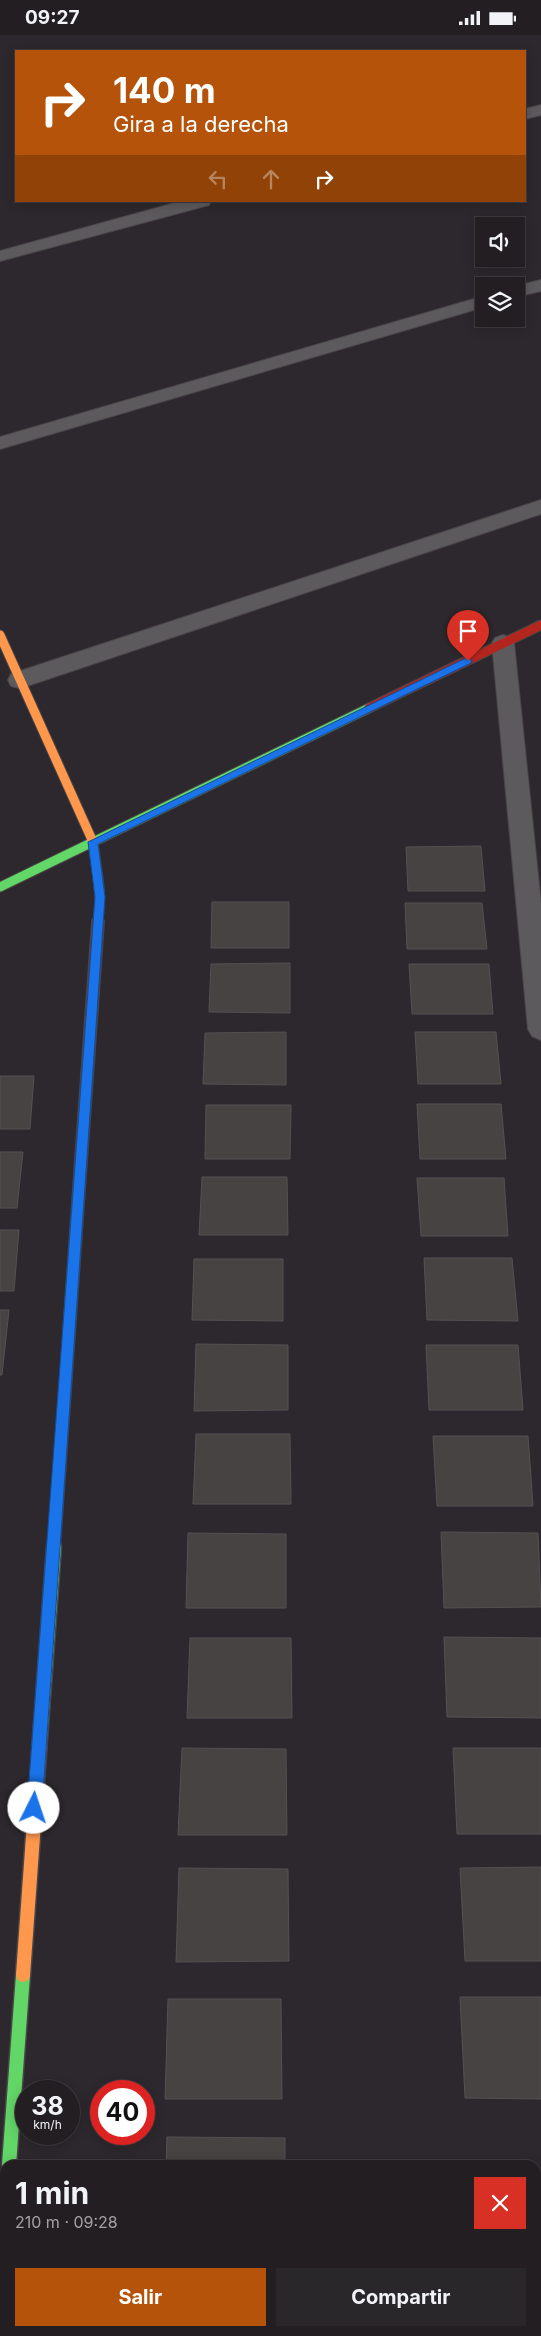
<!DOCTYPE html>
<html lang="es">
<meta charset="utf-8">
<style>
:root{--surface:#221e22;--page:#2a272a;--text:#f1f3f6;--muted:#a2a2a5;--line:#3f3c40;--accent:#b45309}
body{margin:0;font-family:Inter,sans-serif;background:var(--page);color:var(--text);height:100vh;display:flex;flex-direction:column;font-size:19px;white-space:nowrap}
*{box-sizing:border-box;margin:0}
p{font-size:16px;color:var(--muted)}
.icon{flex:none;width:28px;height:28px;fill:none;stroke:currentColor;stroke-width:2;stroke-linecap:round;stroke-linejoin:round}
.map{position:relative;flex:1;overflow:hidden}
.sheet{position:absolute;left:0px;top:2125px;width:541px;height:176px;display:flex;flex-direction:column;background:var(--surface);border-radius:15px 15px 0 0;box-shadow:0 2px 12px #0003,0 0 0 1px var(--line)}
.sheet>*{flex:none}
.hud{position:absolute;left:15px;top:15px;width:511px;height:152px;border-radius:0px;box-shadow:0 2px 12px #0003,0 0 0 1px var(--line);background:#b45309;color:#fff;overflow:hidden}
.tools{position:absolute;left:475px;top:182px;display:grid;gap:10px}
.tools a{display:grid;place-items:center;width:50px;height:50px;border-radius:0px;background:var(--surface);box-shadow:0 2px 12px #0003,0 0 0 1px var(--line);font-size:25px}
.speed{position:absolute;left:15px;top:2045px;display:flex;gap:10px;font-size:25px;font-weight:700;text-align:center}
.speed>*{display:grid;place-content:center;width:65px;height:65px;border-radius:50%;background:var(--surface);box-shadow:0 2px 12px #0003,0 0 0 1px var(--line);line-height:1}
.speed small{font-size:12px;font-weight:400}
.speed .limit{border:8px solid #d22;background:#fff;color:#111}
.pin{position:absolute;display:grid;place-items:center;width:42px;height:42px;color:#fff;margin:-51px -21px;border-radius:50% 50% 50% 0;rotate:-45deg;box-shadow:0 0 5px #0007}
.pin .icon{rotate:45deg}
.me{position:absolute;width:55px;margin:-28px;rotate:4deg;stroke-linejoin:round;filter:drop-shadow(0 0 4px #0008)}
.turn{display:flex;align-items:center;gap:18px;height:105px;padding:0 15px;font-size:22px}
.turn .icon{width:65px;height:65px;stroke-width:2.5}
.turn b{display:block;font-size:35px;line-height:42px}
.lanes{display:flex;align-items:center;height:48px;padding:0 15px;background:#0003;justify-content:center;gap:25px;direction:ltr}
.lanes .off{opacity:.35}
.round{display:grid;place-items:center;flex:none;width:52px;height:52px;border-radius:0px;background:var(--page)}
.summary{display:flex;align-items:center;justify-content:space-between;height:85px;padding:0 15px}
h1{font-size:30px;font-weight:700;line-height:38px}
.action{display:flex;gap:10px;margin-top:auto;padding:10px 15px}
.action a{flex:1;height:58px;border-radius:0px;background:var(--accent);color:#fff;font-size:20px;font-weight:700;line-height:58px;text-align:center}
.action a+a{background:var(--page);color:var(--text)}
.status{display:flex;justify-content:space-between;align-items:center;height:35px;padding:0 25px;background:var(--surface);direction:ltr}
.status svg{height:14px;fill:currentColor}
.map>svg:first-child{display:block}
.building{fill:#474343;stroke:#555052}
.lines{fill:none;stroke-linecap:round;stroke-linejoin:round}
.street-casing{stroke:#494649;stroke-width:2}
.fast-far2-casing{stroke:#494649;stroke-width:11}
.fast-far1-casing{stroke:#494649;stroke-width:14}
.fast-casing{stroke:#494649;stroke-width:17}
.slow-far1-casing{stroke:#494649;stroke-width:11}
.slow-casing{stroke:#494649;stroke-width:17}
.jam-far1-casing{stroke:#494649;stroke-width:11}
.jam-casing{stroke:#494649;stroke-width:14}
.street{fill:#5d5a5d;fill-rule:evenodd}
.fast-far2{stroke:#63d668;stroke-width:9}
.fast-far1{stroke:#63d668;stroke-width:11}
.fast{stroke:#63d668;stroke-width:14}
.slow-far1{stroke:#ff974d;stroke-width:9}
.slow{stroke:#ff974d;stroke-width:14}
.jam-far1{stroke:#b3261e;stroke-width:9}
.jam{stroke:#b3261e;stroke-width:11}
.route{fill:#1a73e8;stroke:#114b97}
</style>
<div class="status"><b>09:27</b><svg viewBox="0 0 49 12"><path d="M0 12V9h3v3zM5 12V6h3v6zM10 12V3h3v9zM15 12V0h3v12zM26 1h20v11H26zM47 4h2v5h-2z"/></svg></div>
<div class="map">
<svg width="541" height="2301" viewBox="0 0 541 2301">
<rect width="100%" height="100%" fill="#2d282d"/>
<path class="building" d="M481 811 485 856H408L406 812Z
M212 867H289V913H211Z
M405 868H482L487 914H407Z
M290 928V978L209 977 211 929Z
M409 929H489L493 979H412Z
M286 997V1050L203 1049 205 998Z
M415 997H496L501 1049H418Z
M0 1041H34L30 1094H0Z
M417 1069H501L506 1124H420Z
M206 1070H291L290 1124H205Z
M0 1117H23L17 1173H0Z
M202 1142H287L288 1200H199Z
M417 1143H504L508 1201H421Z
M0 1195H19L14 1256H0Z
M424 1223H512L518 1286 427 1285Z
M194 1224H283V1286L192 1285Z
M0 1275H9L2 1340H0Z
M196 1309 288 1310V1375L194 1376Z
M426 1310H518L523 1375H429Z
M196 1399H290L291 1469H193Z
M433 1401H528L533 1471H437Z
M441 1497 538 1498 541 1572 444 1573Z
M188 1498 286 1499V1573H186Z
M444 1602 541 1603V1683L447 1682Z
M190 1603H291L292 1683H187Z
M182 1713 286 1714 287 1800H178Z
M453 1713H541V1799H457Z
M541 1832V1926H465L460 1833Z
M179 1833 288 1834 289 1926 176 1927Z
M460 1962H541V2064L465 2063Z
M168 1964H281L282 2064H165Z
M167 2102 285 2103V2130H166Z"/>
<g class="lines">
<defs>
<path id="street" d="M541 70V80L525 84V74Z
M182 166H211L209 170 0 226V216Z
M541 245V256L516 262V251Z
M484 261V272L0 414V402Z
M541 465V479L27 651 19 653 11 651 8 645 11 639Z
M503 600 511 603 514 608 541 869V1005L532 1001 528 994 492 608 495 603Z
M5 2166V2272L0 2274V2168Z
M541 2182V2222L536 2224V2184Z
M390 2296H435L433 2301H388Z"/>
<path id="fast-far2" d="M0 852 369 673"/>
<path id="fast-far1" d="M54 1513 78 1168"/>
<path id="fast" d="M41 1690 54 1512
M9 2130 23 1940"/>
<path id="slow-far1" d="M0 600 93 807 98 843"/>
<path id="slow" d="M23 1940 41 1690"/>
<path id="jam-far1" d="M369 673 541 590
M98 843 100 862 98 888"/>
<path id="jam" d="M78 1168 98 887"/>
</defs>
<use href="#street" class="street-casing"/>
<use href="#fast-far2" class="fast-far2-casing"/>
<use href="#fast-far1" class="fast-far1-casing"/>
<use href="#fast" class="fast-casing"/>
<use href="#slow-far1" class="slow-far1-casing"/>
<use href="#slow" class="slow-casing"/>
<use href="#jam-far1" class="jam-far1-casing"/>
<use href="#jam" class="jam-casing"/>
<use href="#street" class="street"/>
<use href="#fast-far2" class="fast-far2"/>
<use href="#fast-far1" class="fast-far1"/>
<use href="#fast" class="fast"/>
<use href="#slow-far1" class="slow-far1"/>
<use href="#slow" class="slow"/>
<use href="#jam-far1" class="jam-far1"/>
<use href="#jam" class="jam"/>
</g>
<path class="route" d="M468 622 472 626 471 628 98 809 105 862 42 1773 39 1778 34 1780 30 1778 27 1773 95 862 88 807Z"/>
</svg>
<div class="tools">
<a><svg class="icon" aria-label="sound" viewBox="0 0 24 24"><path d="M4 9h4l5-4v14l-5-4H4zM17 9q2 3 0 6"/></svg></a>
<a><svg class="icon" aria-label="layers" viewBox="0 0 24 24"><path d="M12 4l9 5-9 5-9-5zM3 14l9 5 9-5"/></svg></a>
</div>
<div class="speed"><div>38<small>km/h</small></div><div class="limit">40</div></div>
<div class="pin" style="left:468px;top:626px;background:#d93025"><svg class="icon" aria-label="arrive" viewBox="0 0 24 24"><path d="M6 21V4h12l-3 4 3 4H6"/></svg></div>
<svg class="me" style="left:34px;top:1773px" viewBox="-20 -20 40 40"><circle r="19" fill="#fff"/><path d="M0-13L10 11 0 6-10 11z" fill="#1a73e8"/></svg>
<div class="hud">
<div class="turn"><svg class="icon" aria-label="right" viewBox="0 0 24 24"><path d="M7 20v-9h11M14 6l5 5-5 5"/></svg><div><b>140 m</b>Gira a la derecha</div></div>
<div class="lanes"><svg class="icon off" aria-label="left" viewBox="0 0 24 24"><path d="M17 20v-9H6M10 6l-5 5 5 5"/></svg><svg class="icon off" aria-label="ahead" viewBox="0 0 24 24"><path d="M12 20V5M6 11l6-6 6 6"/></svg><svg class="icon" aria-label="right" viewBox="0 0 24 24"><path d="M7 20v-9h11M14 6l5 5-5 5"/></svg></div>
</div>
<section class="sheet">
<div class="summary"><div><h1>1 min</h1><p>210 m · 09:28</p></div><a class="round" style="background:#d93025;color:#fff"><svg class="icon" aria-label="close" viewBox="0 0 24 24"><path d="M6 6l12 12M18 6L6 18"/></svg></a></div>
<div class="action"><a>Salir</a><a>Compartir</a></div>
</section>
</div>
